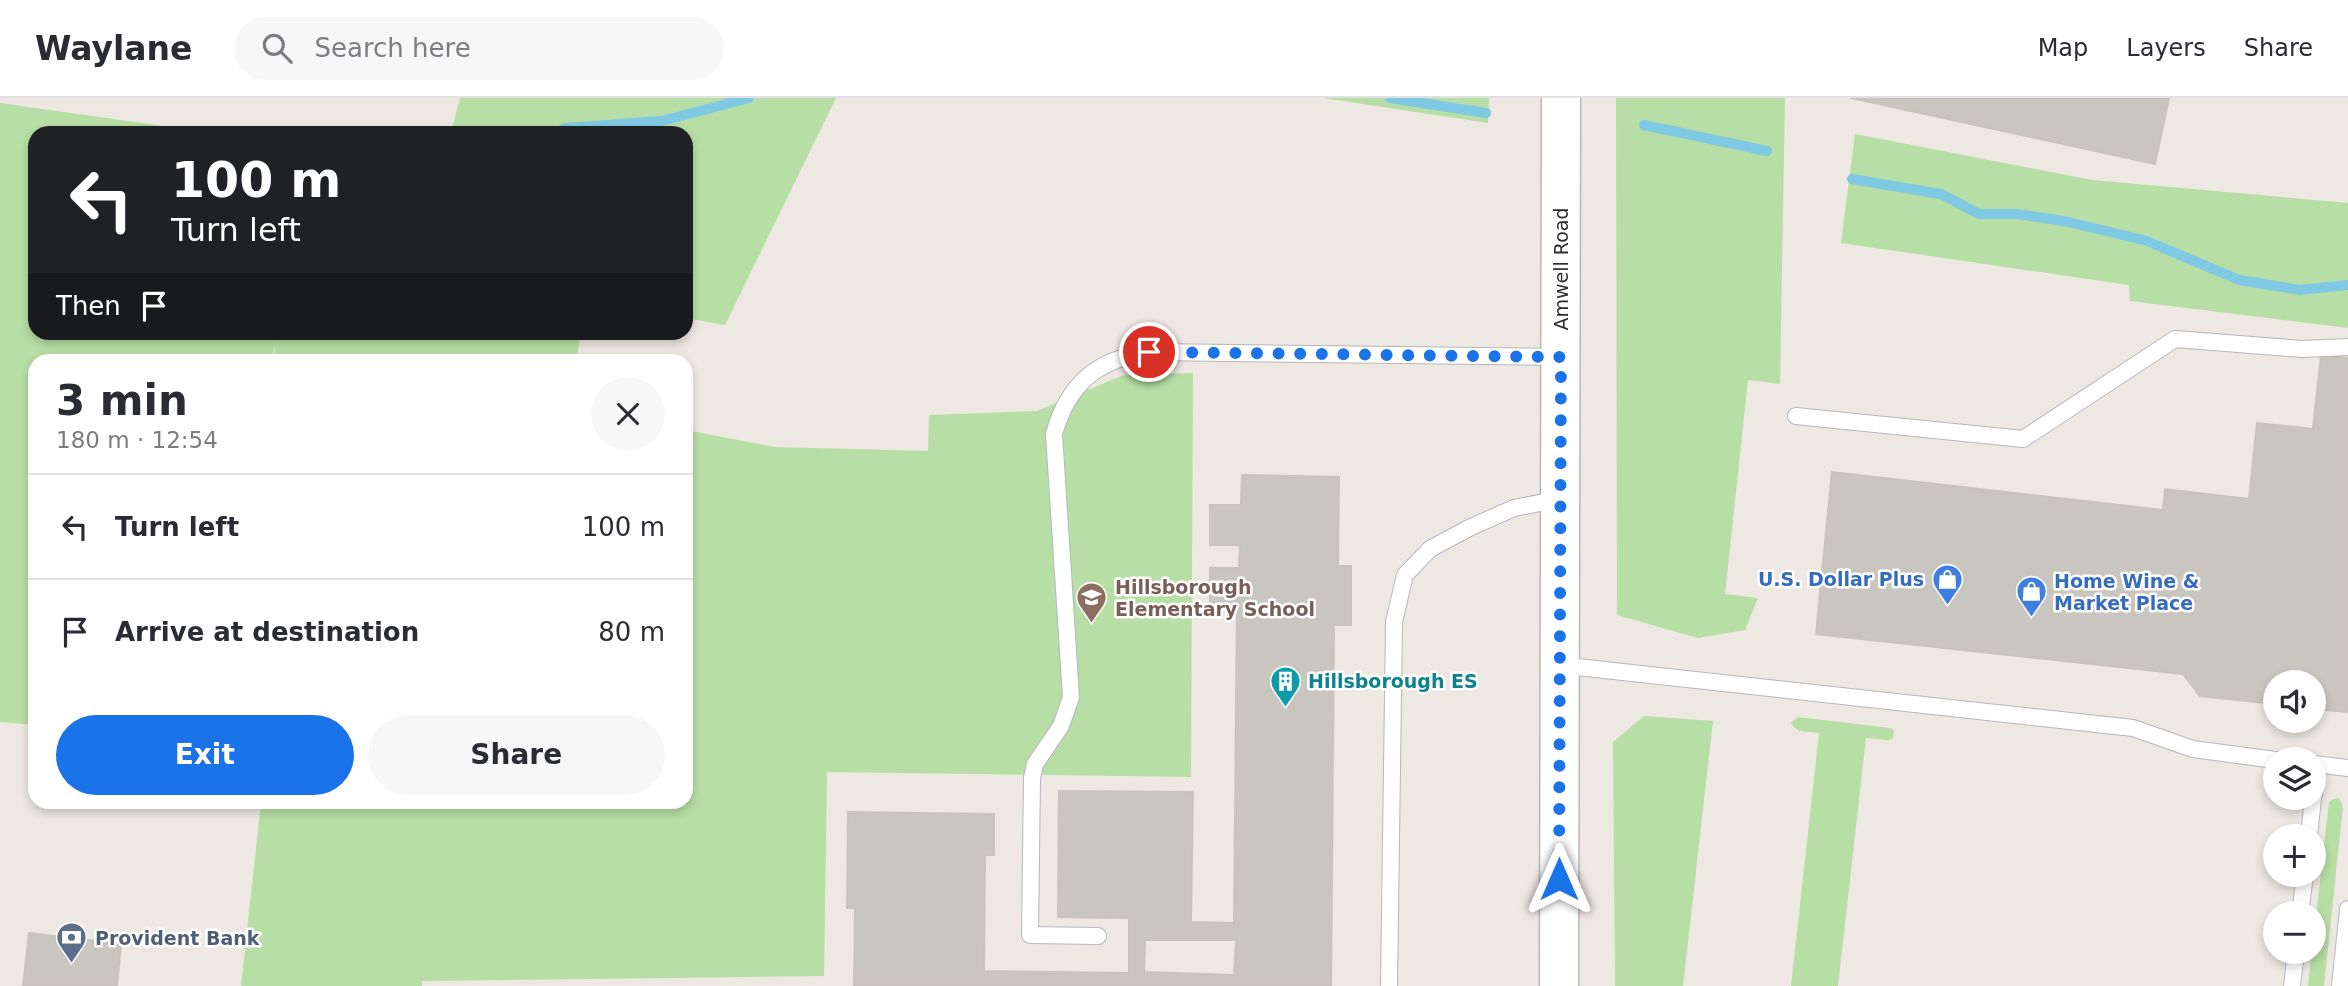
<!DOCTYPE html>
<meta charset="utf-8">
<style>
:root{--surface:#fff;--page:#f7f7f7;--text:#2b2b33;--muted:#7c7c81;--line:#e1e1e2;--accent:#1a73e8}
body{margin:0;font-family:"DejaVu Sans",sans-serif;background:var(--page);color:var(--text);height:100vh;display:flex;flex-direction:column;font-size:26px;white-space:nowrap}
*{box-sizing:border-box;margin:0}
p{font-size:23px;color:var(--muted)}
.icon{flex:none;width:38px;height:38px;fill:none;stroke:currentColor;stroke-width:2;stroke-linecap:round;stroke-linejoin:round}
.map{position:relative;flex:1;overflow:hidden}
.sheet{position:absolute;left:28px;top:256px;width:665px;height:455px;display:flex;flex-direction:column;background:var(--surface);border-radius:21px;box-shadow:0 4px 10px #0003}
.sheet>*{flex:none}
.guide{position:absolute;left:28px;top:28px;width:665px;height:214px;border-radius:21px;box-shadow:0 4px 10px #0003;background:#202124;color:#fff;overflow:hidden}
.tools{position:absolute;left:2263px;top:572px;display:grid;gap:14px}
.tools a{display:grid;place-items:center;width:63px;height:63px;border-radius:50%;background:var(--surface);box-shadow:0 4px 10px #0003;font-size:35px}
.pin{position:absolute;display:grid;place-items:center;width:60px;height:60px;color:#fff;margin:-30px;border:4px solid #fff;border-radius:50%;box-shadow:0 2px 7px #0007}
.me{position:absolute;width:77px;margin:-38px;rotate:0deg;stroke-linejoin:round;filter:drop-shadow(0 0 5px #0008)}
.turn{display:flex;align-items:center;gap:24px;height:147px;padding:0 28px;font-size:32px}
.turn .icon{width:91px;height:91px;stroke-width:2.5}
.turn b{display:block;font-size:49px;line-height:60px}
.then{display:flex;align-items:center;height:66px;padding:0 28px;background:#0003;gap:14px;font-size:26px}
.round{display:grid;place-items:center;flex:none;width:74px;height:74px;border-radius:37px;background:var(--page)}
.overview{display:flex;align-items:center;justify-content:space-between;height:119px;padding:0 28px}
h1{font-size:42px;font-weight:800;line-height:52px}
.cta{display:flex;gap:14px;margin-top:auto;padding:14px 28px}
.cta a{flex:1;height:80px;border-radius:42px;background:var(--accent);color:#fff;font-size:28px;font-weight:800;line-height:80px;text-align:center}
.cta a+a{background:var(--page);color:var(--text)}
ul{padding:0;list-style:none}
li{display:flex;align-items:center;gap:21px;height:105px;padding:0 28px;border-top:2px solid var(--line)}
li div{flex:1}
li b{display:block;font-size:26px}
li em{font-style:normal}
header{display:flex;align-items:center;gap:42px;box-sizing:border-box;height:98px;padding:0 35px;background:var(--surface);border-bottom:2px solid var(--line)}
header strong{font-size:33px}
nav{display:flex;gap:38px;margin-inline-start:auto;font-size:24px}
.search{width:490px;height:63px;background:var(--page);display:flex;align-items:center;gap:18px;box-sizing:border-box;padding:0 24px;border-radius:38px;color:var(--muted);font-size:26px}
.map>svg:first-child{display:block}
.green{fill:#b7dea4}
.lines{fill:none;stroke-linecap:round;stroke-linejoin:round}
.stream{stroke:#7fc9e4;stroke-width:10}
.building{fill:#c9c6bf;stroke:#c9c4bb;stroke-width:2;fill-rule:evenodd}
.service-casing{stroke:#b5b7bf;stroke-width:18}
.secondary-casing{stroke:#b5b7bf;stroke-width:41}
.service{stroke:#fff;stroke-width:16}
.secondary{stroke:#fff;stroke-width:38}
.route{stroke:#1a73e8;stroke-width:12;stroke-dasharray:0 21.6}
.labels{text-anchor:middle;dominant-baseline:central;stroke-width:5;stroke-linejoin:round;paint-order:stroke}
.street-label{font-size:19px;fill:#2d2d2d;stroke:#fff}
.shop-label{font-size:19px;font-weight:bold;fill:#366cbe;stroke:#fff;text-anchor:end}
.education-label{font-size:19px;font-weight:bold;fill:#785e54;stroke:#fff;text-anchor:start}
.culture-label{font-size:19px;font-weight:bold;fill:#0d838f;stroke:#fff;text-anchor:start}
.service-label{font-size:19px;font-weight:bold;fill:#4e5e75;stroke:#fff;text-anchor:start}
</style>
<header>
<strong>Waylane</strong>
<div class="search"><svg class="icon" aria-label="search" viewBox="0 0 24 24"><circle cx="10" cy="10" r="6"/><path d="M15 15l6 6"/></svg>Search here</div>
<nav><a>Map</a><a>Layers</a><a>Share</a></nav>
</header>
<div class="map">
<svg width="2348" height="888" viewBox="0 0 2348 888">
<rect width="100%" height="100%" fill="#ede8e1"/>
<path class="green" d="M460 0H836L725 227 686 220V35H451Z
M1323 0H1489L1488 25Z
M1616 0H1785L1780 286 1748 282 1725 496 1758 500 1745 532 1698 540 1617 517Z
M0 5 213 35H35V234L580 235 577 262H274L275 244 272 262H35V627L0 624Z
M1855 36 2092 82 2348 105V230L2130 203 2129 187 1841 145Z
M1193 275 1191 679 827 674 824 878 422 883V888H241L261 704H686V332L775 349 928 353 929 317 1037 313 1124 277Z
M1644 618 1713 623 1683 888H1615L1613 644Z
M1798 619 1890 630 1894 632 1893 640 1888 642 1866 640 1838 888H1791L1819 635C1810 633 1796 636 1791 625Z
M2339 700 2343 708 2324 888H2308L2329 704 2333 701Z"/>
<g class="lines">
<path class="stream" d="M1390 0 1486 15
M1644 27 1767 53
M556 35 565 30 662 23 749 0
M1852 81 1941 96 1979 116H2017L2064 123 2147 143 2239 182 2300 192 2348 187"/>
</g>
<path class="building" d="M1851 0H2169L2155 66Z
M2321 257 2348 260V614L2314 611V584H2275V606L2200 598 2183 576 1816 536 1832 374 2163 412 2165 391 2249 401 2257 325 2313 331Z
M1242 377 1339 379 1338 468H1351V527H1334L1331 888H854L855 810H847L848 714 994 716V757H985L984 873 1129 875V820L1058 819 1059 693 1193 694 1191 824 1234 825 1237 510H1210V470H1239L1240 447H1210V407H1241ZM1145 842H1236L1234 877 1144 874Z
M29 835 121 846 117 888H23Z"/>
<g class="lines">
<defs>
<path id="service" d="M1796 318 2023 341 2175 241 2302 251 2348 249
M1559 567 2133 630 2193 651 2275 662
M2314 666 2348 670
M2314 697 2317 667
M2309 738 2313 700
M2300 816 2305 777
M1098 838 1030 837 1032 680 1035 666 1061 628 1071 599 1054 336C1068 286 1097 261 1149 254L1561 259
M1389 888 1394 524 1405 477 1430 451 1469 430 1514 410 1560 401
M2292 888 2296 854
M2340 888 2348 811"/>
<path id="secondary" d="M1559 888 1561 0"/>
</defs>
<use href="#service" class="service-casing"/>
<use href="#secondary" class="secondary-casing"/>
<use href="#service" class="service"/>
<use href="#secondary" class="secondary"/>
</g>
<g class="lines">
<path class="route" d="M1149 254 1561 259 1559 781"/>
</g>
<defs>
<symbol id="shop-pin" viewBox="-11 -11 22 30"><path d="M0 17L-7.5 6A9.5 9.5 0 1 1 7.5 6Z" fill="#3f7fe0" stroke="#fff"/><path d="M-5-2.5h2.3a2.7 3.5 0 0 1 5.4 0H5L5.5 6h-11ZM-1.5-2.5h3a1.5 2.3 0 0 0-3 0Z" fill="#fff"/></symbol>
<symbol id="school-pin" viewBox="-11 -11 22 30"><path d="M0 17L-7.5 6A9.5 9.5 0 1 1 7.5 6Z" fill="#8d6e63" stroke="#fff"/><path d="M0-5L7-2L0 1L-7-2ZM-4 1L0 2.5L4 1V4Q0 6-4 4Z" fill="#fff"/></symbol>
<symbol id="building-pin" viewBox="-11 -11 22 30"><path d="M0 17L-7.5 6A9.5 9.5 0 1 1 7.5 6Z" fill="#0f9aa8" stroke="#fff"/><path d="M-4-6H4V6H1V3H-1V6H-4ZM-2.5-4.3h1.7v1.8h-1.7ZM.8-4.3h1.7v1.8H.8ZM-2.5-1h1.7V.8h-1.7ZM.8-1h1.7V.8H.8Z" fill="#fff"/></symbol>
<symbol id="bank-pin" viewBox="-11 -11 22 30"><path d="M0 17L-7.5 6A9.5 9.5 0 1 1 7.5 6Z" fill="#5c6f8a" stroke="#fff"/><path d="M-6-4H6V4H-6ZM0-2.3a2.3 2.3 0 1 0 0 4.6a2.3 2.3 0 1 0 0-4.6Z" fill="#fff"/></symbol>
</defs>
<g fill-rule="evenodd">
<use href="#shop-pin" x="1930" y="464" width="35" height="47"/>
<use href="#shop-pin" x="2014" y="476" width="35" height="47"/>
<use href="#school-pin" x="1074" y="482" width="35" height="47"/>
<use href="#building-pin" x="1268" y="566" width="35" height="47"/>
<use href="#bank-pin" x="54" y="822" width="35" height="47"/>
</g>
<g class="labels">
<g class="street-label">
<text transform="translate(1561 171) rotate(-90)">Amwell Road</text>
</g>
<g class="shop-label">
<text x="1924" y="481">U.S. Dollar Plus</text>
<text x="2054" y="483" text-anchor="start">Home Wine &amp;<tspan x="2054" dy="22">Market Place</tspan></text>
</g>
<g class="education-label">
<text x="1115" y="489">Hillsborough<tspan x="1115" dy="22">Elementary School</tspan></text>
</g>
<g class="culture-label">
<text x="1308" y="583">Hillsborough ES</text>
</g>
<g class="service-label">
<text x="95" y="840">Provident Bank</text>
</g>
</g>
</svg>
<div class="tools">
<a><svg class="icon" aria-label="sound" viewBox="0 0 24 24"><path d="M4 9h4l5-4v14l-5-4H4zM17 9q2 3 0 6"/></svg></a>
<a><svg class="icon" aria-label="layers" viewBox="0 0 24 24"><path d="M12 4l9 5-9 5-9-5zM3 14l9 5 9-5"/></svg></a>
<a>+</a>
<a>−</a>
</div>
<div class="pin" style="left:1149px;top:254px;background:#d93025"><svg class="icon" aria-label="arrive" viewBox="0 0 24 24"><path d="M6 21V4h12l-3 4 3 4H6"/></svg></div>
<svg class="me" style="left:1559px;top:781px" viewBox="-20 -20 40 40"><path d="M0-17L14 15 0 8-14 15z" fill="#1a73e8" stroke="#fff" stroke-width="4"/></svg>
<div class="guide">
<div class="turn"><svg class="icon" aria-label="left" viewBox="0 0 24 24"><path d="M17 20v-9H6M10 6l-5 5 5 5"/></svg><div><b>100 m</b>Turn left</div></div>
<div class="then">Then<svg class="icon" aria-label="arrive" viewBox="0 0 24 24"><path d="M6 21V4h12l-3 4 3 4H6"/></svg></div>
</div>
<section class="sheet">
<div class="overview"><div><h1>3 min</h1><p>180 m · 12:54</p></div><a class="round"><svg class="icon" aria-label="close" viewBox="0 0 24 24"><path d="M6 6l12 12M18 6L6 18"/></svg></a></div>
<ul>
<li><svg class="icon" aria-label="left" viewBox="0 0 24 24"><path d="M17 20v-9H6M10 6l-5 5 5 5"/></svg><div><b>Turn left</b></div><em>100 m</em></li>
<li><svg class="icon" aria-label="arrive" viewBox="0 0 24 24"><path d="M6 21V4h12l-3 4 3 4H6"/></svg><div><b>Arrive at destination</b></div><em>80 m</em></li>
</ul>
<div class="cta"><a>Exit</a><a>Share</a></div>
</section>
</div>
